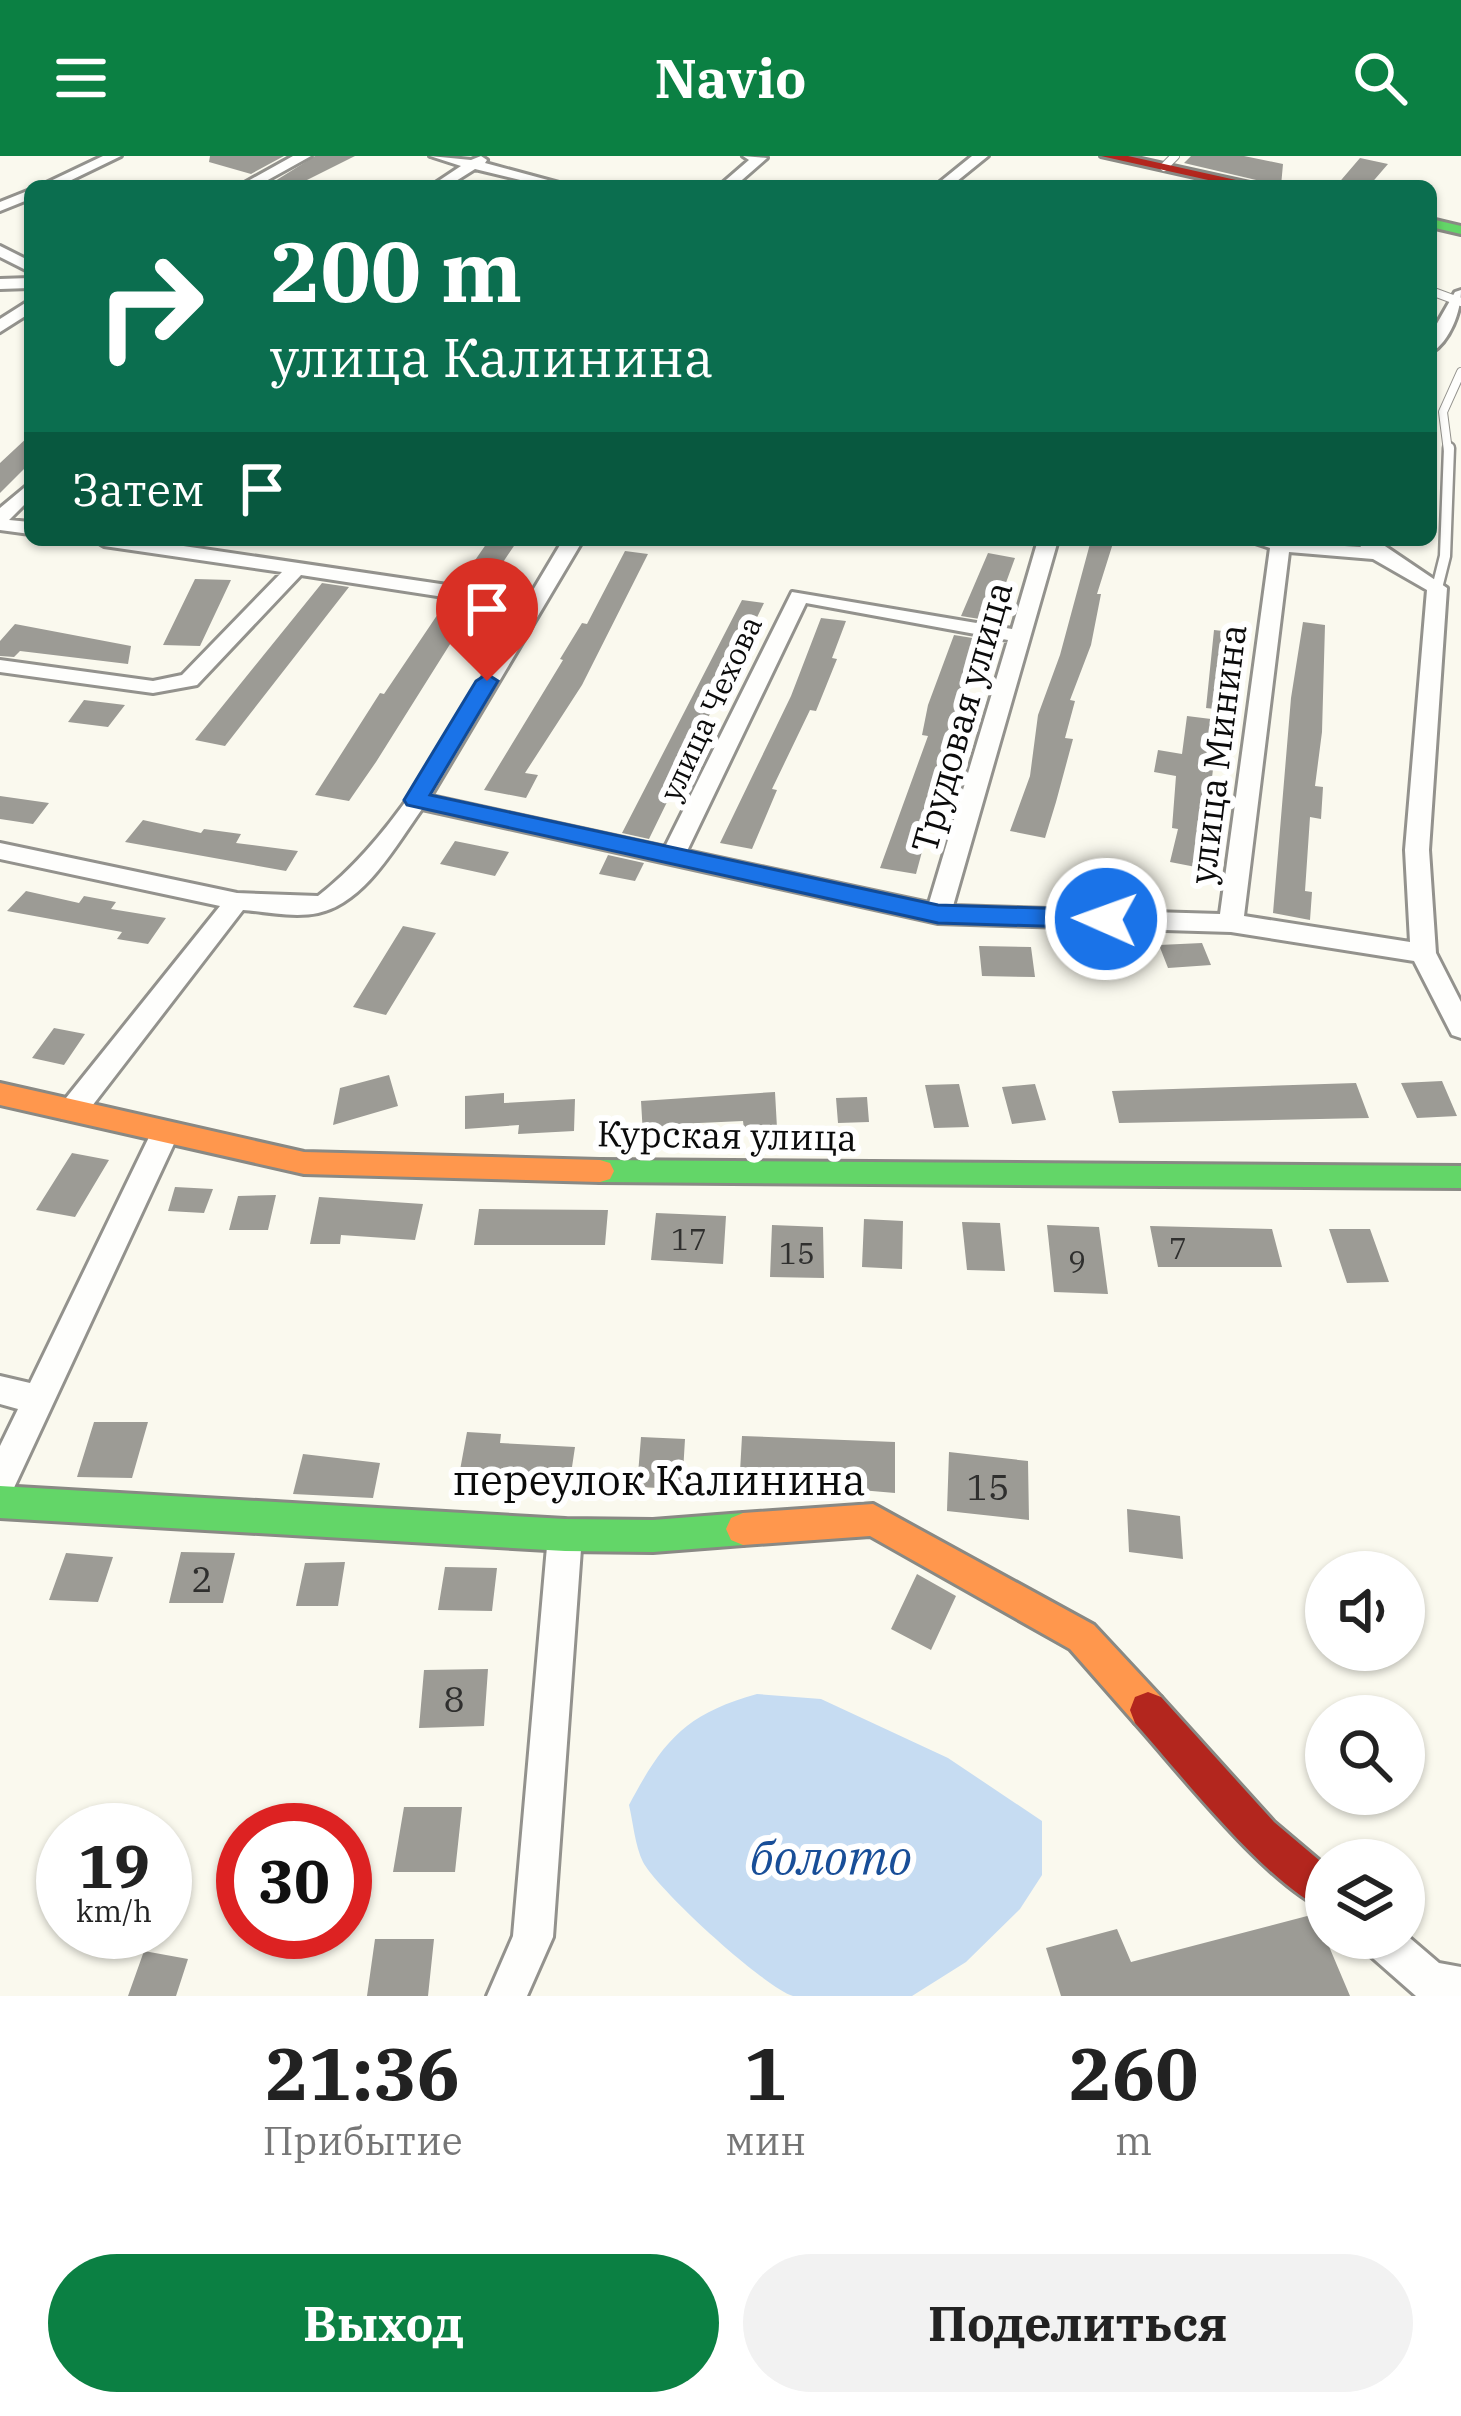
<!DOCTYPE html>
<html lang="ru">
<meta charset="utf-8">
<style>
:root{--surface:#fff;--page:#f2f2f2;--text:#222;--muted:#767676;--accent:#0b8043}
body{margin:0;font-family:"IBM Plex Serif",serif;background:var(--page);color:var(--text);height:100vh;display:flex;flex-direction:column;font-size:45px;white-space:nowrap}
*{box-sizing:border-box;margin:0}
p{font-size:39px;color:var(--muted)}
.icon{flex:none;width:66px;height:66px;fill:none;stroke:currentColor;stroke-width:2;stroke-linecap:round;stroke-linejoin:round}
.map{position:relative;height:1840px;overflow:hidden}
.drawer{display:flex;flex-direction:column;background:var(--surface);flex:1}
.drawer>*{flex:none}
.top-card{position:absolute;left:24px;top:24px;width:1413px;height:366px;border-radius:18px;box-shadow:0 3px 9px #0004;background:#0b6e4f;color:#fff;overflow:hidden}
.buttons{position:absolute;left:1305px;top:1395px;display:grid;gap:24px}
.buttons a{display:grid;place-items:center;width:120px;height:120px;border-radius:50%;background:var(--surface);box-shadow:0 3px 9px #0004;font-size:60px}
.speed{position:absolute;left:36px;top:1647px;display:flex;gap:24px;font-size:60px;font-weight:700;text-align:center}
.speed>*{display:grid;place-content:center;width:156px;height:156px;border-radius:50%;background:var(--surface);box-shadow:0 3px 9px #0004;line-height:1}
.speed small{font-size:30px;font-weight:400}
.speed .limit{border:18px solid #d22;background:#fff;color:#111}
.pin{position:absolute;display:grid;place-items:center;width:102px;height:102px;color:#fff;margin:-123px -51px;border-radius:50% 50% 50% 0;rotate:-45deg;box-shadow:0 0 12px #0007}
.pin .icon{rotate:45deg}
.me{position:absolute;width:132px;margin:-66px;rotate:272deg;stroke-linejoin:round;filter:drop-shadow(0 0 9px #0008)}
.turn{display:flex;align-items:center;gap:42px;height:252px;padding:0 48px;font-size:54px}
.turn .icon{width:156px;height:156px;stroke-width:2.5}
.turn b{display:block;font-size:84px;line-height:102px}
.then{display:flex;align-items:center;height:114px;padding:0 48px;background:#0003;gap:24px;font-size:45px}
.eta{display:flex;justify-content:space-evenly;align-items:center;height:204px;text-align:center}
.eta b{font-size:72px;font-weight:700;line-height:84px}
.button{display:flex;gap:24px;margin-top:auto;padding:24px 48px}
.button a{flex:1;height:138px;border-radius:72px;background:var(--accent);color:#fff;font-size:48px;font-weight:700;line-height:138px;text-align:center}
.button a+a{background:var(--page);color:var(--text)}
header{display:flex;justify-content:space-between;align-items:center;height:156px;padding:0 48px;background:var(--accent);color:#fff;font-size:54px;font-weight:700}
.map>svg:first-child{display:block}
.water{fill:#c6dcf2}
.building{fill:#9c9b95}
.lines{fill:none;stroke-linecap:round;stroke-linejoin:round}
.lane-far1-casing{stroke:#93928d;stroke-width:10}
.lane-casing{stroke:#93928d;stroke-width:15}
.street-casing{stroke:#93928d;stroke-width:6}
.fast-casing{stroke:#898984;stroke-width:6}
.slow-casing{stroke:#898984;stroke-width:6}
.jam-casing{stroke:#898984;stroke-width:6}
.lane-far1{stroke:#fefefc;stroke-width:8}
.lane{stroke:#fefefc;stroke-width:10}
.street{fill:#fefefc;fill-rule:evenodd}
.fast{fill:#63d668;fill-rule:evenodd}
.slow{fill:#ff974d;fill-rule:evenodd}
.jam{fill:#b3261e;fill-rule:evenodd}
.route{fill:#1a73e8;stroke:#114b97;stroke-width:3}
.labels{text-anchor:middle;dominant-baseline:central;stroke-width:12;stroke-linejoin:round;paint-order:stroke}
.far-street-label{font-size:30px;fill:#0b0b0b;stroke:#fff}
.number-label{font-size:30px;fill:#2f2f2e}
.street-label{font-size:36px;fill:#0b0b0b;stroke:#fff}
.near-number-label{font-size:36px;fill:#2f2f2e}
.near-street-label{font-size:42px;fill:#0b0b0b;stroke:#fff}
.near-water-label{font-size:48px;font-style:italic;fill:#184e98;stroke:#fff}
</style>
<header><svg class="icon" aria-label="menu" viewBox="0 0 24 24"><path d="M4 6h16M4 12h16M4 18h16"/></svg>Navio<svg class="icon" aria-label="search" viewBox="0 0 24 24"><circle cx="10" cy="10" r="6"/><path d="M15 15l6 6"/></svg></header>
<div class="map">
<svg width="1461" height="1840" viewBox="0 0 1461 1840">
<rect width="100%" height="100%" fill="#faf9ee"/>
<path class="water" d="M757 1538 821 1543 948 1602 1042 1665V1719L1020 1753 966 1806 912 1840H793C764 1831 658 1734 643 1706 635 1690 633 1666 629 1649 663 1585 685 1558 757 1538Z"/>
<path class="building" d="M210 0H284L251 18 209 6Z
M315 0H355L295 30 275 25Z
M1191 0H1244L1283 8 1281 30 1184 7Z
M1360 2 1388 8 1369 30H1336Z
M30 279V307L0 337V307Z
M489 384H518L487 430 460 426Z
M1091 384H1114L1097 438H1101L1091 489 1070 544 1075 545 1065 582 1073 583 1056 646 1045 682 1010 675 1030 620 1038 559 1060 499Z
M625 395 648 398 582 529 525 617 538 619 526 642 484 634 563 504 560 503 582 467 587 468Z
M988 397 1015 402 992 465 961 460Z
M195 423 231 424 200 490 163 489Z
M322 427 349 431 225 590 195 584Z
M742 444 764 447 649 683 622 677Z
M446 446 474 450 376 606 349 645 315 639 380 537 384 538Z
M821 462 846 465 832 502 837 503 816 555 810 554 772 633 777 634 752 693 720 687 791 540Z
M1303 466 1325 469 1322 576 1315 630 1323 631 1321 663 1310 661 1305 735 1312 736 1310 764 1273 757 1291 542Z
M15 468 131 490 128 508 20 495 14 501 0 500V485Z
M1214 474 1240 477 1224 554 1206 552Z
M954 479 985 484 960 554 916 718 880 712 928 580 922 579 928 549Z
M84 544 125 549 108 571 68 566Z
M1187 560 1219 564 1201 712 1170 706 1178 673 1172 672 1176 620 1154 616 1158 594 1182 598Z
M0 640 49 647 33 668 0 663Z
M143 664 201 677 204 673 241 678 236 687 298 695 286 715 125 686Z
M455 685 509 696 495 720 440 708Z
M608 699 644 707 635 725 599 718Z
M26 735 79 747 84 740 116 746 111 753 166 762 148 788 117 783 122 776 7 755Z
M403 770 436 777 386 859 353 851Z
M1202 787 1211 809 1168 812 1159 789Z
M979 790 1031 791 1035 821 982 820Z
M54 872 85 878 64 909 32 902Z
M389 919 398 950 333 969 340 932Z
M1442 925 1457 960 1417 962 1401 927Z
M1356 927 1369 962 1119 967 1112 935Z
M959 928 969 971 934 972 925 929Z
M1035 928 1046 964 1012 968 1002 931Z
M775 936 777 972 744 973 743 965 677 968 678 976 643 979 641 945Z
M504 937V947L575 943 574 975 518 978 519 969 465 973V940Z
M867 941 869 966 838 967 836 942Z
M72 997 109 1004 75 1061 36 1054Z
M175 1031 213 1033 204 1057 168 1055Z
M276 1039 268 1074H229L238 1040Z
M319 1041 423 1048 415 1084 341 1079 340 1088H310Z
M479 1053 608 1054 605 1089H474Z
M656 1057 726 1060 723 1108 651 1104Z
M864 1063 903 1065 902 1113 862 1111Z
M962 1066 1000 1067 1005 1115 967 1114Z
M772 1069 823 1071 824 1122 770 1121Z
M1047 1069 1099 1071 1108 1138 1054 1136Z
M1150 1070 1272 1073 1282 1111H1158Z
M1329 1073H1370L1389 1126 1347 1127Z
M94 1266H148L132 1322 77 1321Z
M467 1276 501 1278 500 1287 575 1291 569 1331 458 1325Z
M742 1280 895 1286V1337L814 1330V1337L739 1334Z
M641 1281 685 1283 682 1333 637 1331Z
M949 1296 1028 1305 1029 1364 947 1355Z
M303 1298 380 1307 373 1342 293 1338Z
M1127 1353 1180 1360 1183 1403 1129 1396Z
M181 1396 235 1397 223 1447H169Z
M66 1397 113 1401 98 1446 49 1444Z
M345 1406 338 1450H296L305 1407Z
M445 1411 497 1412 492 1455 438 1454Z
M917 1418 956 1440 931 1494 891 1473Z
M488 1513 484 1570 419 1572 424 1514Z
M404 1651H462L455 1716H393Z
M1311 1759 1317 1762 1350 1840H1061L1046 1792 1117 1773 1131 1806Z
M375 1783H434L428 1840H367Z
M144 1795 188 1803 176 1840H128Z"/>
<g class="lines">
<defs>
<path id="lane-far1" d="M1164 11 1175 0
M1431 135 1461 146
M1448 295 1443 256 1461 216"/>
<path id="lane" d="M1437 432 1445 400 1449 292"/>
<path id="street" d="M103 0H121L59 30H40Z
M293 0H311L257 30H239Z
M430 0 471 4 481 0 487 4 485 7 570 30H545L475 13 448 30H431L461 10Z
M743 0 767 2 735 30H719L749 4Z
M972 0H988L951 30H935Z
M30 34V43L0 55V46Z
M0 90 30 105V116L0 101Z
M30 122V132L0 133V123Z
M1461 134C1461 156 1450 185 1431 197V178L1455 136Z
M30 144V157L0 176V163Z
M30 327V343L9 364 30 366V378L0 374V352Z
M94 384H143L529 441 563 384H583L431 640 665 691 792 436 1012 473 1038 384H1058L953 750 1220 758 1270 392 1246 384 1361 391 1356 384H1376L1447 432 1429 694 1436 797 1461 846V882L1452 879 1414 805 1231 776 938 767 422 653C396 689 365 747 318 757 294 762 268 756 243 754L82 963H62L58 955 62 947 220 750 0 703V687L237 737 318 740C406 672 466 548 522 453L301 419 197 529 153 537 0 516V504L153 525 182 519 282 416 104 390ZM1289 396 1373 403 1427 434 1405 694 1410 786 1244 760ZM806 447 1008 484 929 747 687 695Z
M165 966 175 969 179 977 12 1336 0 1340V1290L18 1253 0 1248V1220L30 1227 151 977 155 969Z
M565 1363 577 1368 582 1379 553 1781 527 1840H487L513 1780 548 1379 553 1368Z
M1404 1777 1439 1807 1461 1811V1840H1416L1366 1796 1360 1782H1404Z"/>
<path id="fast" d="M1431 63 1461 70V78L1431 71Z
M600 1004 1461 1010V1032L600 1026 590 1023 586 1015 590 1007Z
M0 1330 565 1363 653 1364 743 1357 755 1362 760 1373 755 1384 743 1389 653 1396 565 1395 0 1362Z"/>
<path id="slow" d="M0 927 304 996 600 1004 610 1007 614 1015 610 1023 600 1026 304 1018 0 949Z
M873 1348 1094 1469 1161 1541 1166 1554 1161 1567 1148 1572 1135 1567 1070 1493 870 1380 743 1389 731 1384 726 1373 731 1362 743 1357Z"/>
<path id="jam" d="M1101 0H1128L1263 30H1235Z
M1148 1536 1161 1541 1274 1666 1326 1710V1754C1268 1730 1180 1617 1135 1567L1130 1554 1135 1541Z"/>
</defs>
<use href="#lane-far1" class="lane-far1-casing"/>
<use href="#lane" class="lane-casing"/>
<use href="#street" class="street-casing"/>
<use href="#fast" class="fast-casing"/>
<use href="#slow" class="slow-casing"/>
<use href="#jam" class="jam-casing"/>
<use href="#lane-far1" class="lane-far1"/>
<use href="#lane" class="lane"/>
<use href="#street" class="street"/>
<use href="#fast" class="fast"/>
<use href="#slow" class="slow"/>
<use href="#jam" class="jam"/>
</g>
<path class="route" d="M487 518 498 525 430 639 938 749 1106 754 1118 763 1106 772 938 767 407 649 404 644 476 525Z"/>
<g class="labels">
<g class="far-street-label">
<text transform="translate(710 552) rotate(-65)">улица Чехова</text>
</g>
<g class="number-label">
<text x="689" y="1082">17</text>
<text x="1178" y="1091">7</text>
<text x="797" y="1096">15</text>
<text x="1077" y="1104">9</text>
</g>
<g class="street-label">
<text transform="translate(961 561) rotate(-74)">Трудовая улица</text>
<text transform="translate(1217 598) rotate(-83)">улица Минина</text>
<text transform="translate(727 979) rotate(1)">Курская улица</text>
</g>
<g class="near-number-label">
<text x="988" y="1330">15</text>
<text x="202" y="1422">2</text>
<text x="454" y="1542">8</text>
</g>
<g class="near-street-label">
<text x="659" y="1323">переулок Калинина</text>
</g>
<g class="near-water-label">
<text x="831" y="1700">болото</text>
</g>
</g>
</svg>
<div class="buttons">
<a><svg class="icon" aria-label="sound" viewBox="0 0 24 24"><path d="M4 9h4l5-4v14l-5-4H4zM17 9q2 3 0 6"/></svg></a>
<a><svg class="icon" aria-label="search" viewBox="0 0 24 24"><circle cx="10" cy="10" r="6"/><path d="M15 15l6 6"/></svg></a>
<a><svg class="icon" aria-label="layers" viewBox="0 0 24 24"><path d="M12 4l9 5-9 5-9-5zM3 14l9 5 9-5"/></svg></a>
</div>
<div class="speed"><div>19<small>km/h</small></div><div class="limit">30</div></div>
<div class="pin" style="left:487px;top:525px;background:#d93025"><svg class="icon" aria-label="arrive" viewBox="0 0 24 24"><path d="M6 21V4h12l-3 4 3 4H6"/></svg></div>
<svg class="me" style="left:1106px;top:763px" viewBox="-20 -20 40 40"><circle r="17" fill="#1a73e8" stroke="#fff" stroke-width="3"/><path d="M0-11L8 9 0 5-8 9z" fill="#fff"/></svg>
<div class="top-card">
<div class="turn"><svg class="icon" aria-label="right" viewBox="0 0 24 24"><path d="M7 20v-9h11M14 6l5 5-5 5"/></svg><div><b>200 m</b>улица Калинина</div></div>
<div class="then">Затем<svg class="icon" aria-label="arrive" viewBox="0 0 24 24"><path d="M6 21V4h12l-3 4 3 4H6"/></svg></div>
</div>
</div>
<section class="drawer">
<div class="eta">
<div><b>21:36</b><p>Прибытие</p></div>
<div><b>1</b><p>мин</p></div>
<div><b>260</b><p>m</p></div>
</div>
<div class="button"><a>Выход</a><a>Поделиться</a></div>
</section>
